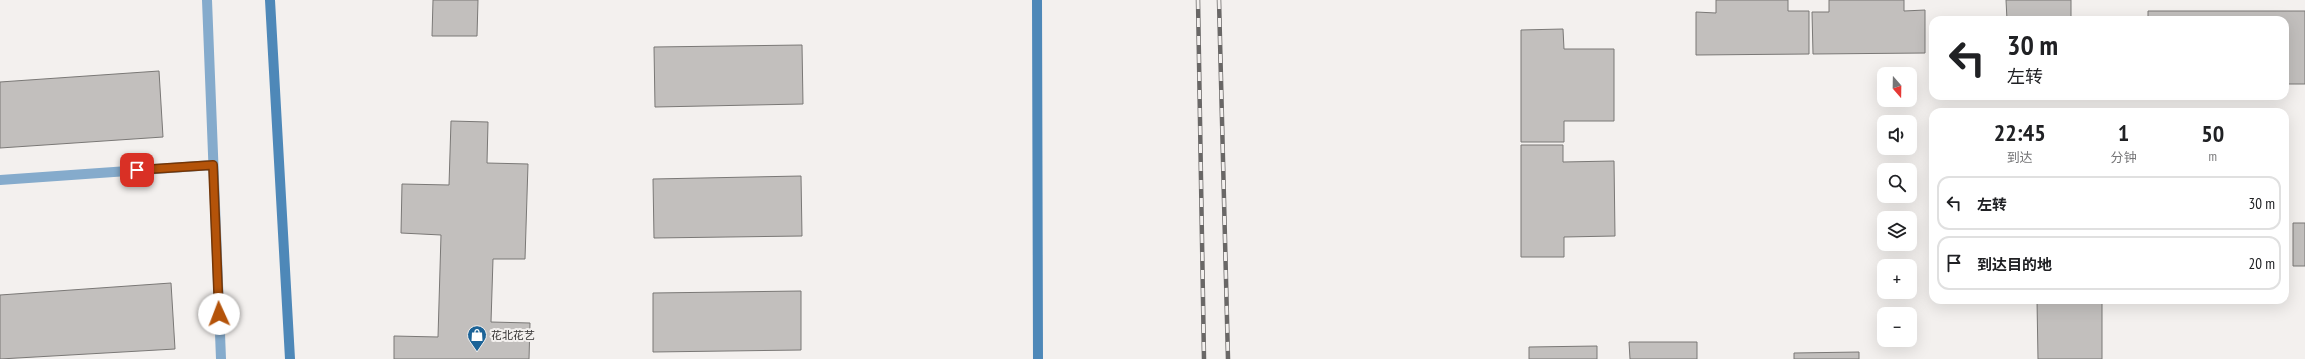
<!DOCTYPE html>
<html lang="zh">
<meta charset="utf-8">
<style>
:root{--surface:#fff;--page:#f6f6f6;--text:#202124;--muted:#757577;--line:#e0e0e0}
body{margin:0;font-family:"PT Sans Narrow","Noto Sans SC",sans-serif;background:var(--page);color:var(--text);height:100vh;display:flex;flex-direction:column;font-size:15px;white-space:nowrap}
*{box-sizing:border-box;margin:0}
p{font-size:13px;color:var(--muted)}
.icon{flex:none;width:22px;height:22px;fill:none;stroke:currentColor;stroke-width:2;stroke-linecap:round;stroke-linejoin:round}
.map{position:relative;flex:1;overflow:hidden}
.panel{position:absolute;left:1929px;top:108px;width:360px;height:196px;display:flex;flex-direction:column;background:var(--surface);border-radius:12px;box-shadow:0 4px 16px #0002}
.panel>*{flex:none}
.banner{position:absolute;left:1929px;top:16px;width:360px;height:84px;border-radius:12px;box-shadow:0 4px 16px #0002;background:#fff;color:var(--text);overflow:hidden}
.needle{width:26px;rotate:160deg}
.controls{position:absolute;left:1877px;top:67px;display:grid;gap:8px}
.controls a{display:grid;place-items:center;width:40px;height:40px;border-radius:8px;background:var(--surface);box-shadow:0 4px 16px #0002;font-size:20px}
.pin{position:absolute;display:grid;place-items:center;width:34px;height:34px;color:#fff;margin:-17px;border-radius:8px;box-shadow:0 2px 6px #0006}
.me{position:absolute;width:44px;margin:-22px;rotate:358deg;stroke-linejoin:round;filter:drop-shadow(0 0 3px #0008)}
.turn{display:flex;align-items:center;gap:14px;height:84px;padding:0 12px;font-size:18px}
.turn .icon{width:52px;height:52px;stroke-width:2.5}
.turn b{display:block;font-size:28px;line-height:34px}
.eta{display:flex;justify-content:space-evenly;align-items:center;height:68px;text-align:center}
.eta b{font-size:24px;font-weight:700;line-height:28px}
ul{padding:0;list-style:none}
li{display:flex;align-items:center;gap:12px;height:54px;margin:0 8px 6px;padding:0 4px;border:2px solid var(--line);border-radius:12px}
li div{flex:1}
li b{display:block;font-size:15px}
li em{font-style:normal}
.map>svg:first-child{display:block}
.building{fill:#c2bfbd;stroke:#7a7876}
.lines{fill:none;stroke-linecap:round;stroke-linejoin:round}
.street{stroke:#85abcc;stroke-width:10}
.secondary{stroke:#4e88b8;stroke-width:10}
.rail-casing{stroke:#696766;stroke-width:4.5}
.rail{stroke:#f3f0ee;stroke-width:3;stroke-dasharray:9;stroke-linecap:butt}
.route-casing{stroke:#753606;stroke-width:10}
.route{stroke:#b45309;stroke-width:7}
.labels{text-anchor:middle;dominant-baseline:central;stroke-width:4;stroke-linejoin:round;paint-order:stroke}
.poi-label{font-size:11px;fill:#333131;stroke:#f3f0ee;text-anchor:start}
</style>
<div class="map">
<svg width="2305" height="359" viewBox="0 0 2305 359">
<rect width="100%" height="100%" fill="#f3f0ee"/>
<path class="building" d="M433 0H478L477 36H432Z
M1716 0H1788V11H1809V54L1696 55V12L1716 13Z
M1829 0H1904V11L1925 10V53L1813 54 1812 12H1829Z
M2006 0H2071V20H2007Z
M2148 11H2305V84H2285V20H2148Z
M1563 29 1564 49H1614V121H1564V142H1521V30Z
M802 45 803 104 655 107 654 47Z
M159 71 163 137 0 148V82Z
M451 121 488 122 487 163 528 164 525 259H493L491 322 530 323 529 359H394V336L438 337 441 235 401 233 402 184 449 185Z
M1521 145H1563V162L1614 161 1615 236 1564 237V257H1521Z
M801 176 802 236 654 238 653 179Z
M2293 223H2305V266H2293Z
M2285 224H2287V266H2285Z
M171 283 175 349 0 359V295Z
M801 291V350L653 352V293Z
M2037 300H2102V359H2038Z
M1629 342H1697V359H1630Z
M1597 346V359H1529V347Z
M1859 352V359H1794V353Z"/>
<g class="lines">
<path class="street" d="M207 0 221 359
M0 180 213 165"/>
<path class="secondary" d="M270 0 290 359
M1037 0 1038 359"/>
<defs>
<path id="rail" d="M1198 0 1204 359
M1219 0 1228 359"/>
</defs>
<use href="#rail" class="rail-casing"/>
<use href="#rail" class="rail"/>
</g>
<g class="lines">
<defs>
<path id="route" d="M137 170 213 165 219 314"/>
</defs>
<use href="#route" class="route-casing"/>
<use href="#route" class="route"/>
</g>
<defs>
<symbol id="shop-pin" viewBox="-11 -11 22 30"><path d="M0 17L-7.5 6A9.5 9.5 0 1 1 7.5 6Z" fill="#1c6397" stroke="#f3f0ee"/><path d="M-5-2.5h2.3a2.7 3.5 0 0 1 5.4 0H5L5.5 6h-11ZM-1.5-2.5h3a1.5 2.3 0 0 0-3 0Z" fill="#fff"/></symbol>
</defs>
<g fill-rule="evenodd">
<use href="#shop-pin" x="466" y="324" width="22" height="30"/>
</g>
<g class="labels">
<g class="poi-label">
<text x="491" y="335">花北花艺</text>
</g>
</g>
</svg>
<div class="controls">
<a><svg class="needle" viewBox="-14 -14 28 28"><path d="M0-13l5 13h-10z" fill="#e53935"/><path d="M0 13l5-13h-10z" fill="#757577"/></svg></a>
<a><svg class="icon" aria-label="sound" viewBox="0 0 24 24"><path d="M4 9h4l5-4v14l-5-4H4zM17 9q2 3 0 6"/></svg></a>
<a><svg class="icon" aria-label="search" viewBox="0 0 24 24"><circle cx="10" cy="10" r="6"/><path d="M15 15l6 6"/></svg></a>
<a><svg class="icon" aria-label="layers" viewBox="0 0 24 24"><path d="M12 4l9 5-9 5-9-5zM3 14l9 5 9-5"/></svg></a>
<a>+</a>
<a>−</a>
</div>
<div class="pin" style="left:137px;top:170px;background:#d93025"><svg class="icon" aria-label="arrive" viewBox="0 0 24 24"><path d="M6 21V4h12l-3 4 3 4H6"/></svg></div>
<svg class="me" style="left:219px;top:314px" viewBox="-20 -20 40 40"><circle r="19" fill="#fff"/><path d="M0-13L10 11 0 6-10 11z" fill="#b45309"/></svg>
<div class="banner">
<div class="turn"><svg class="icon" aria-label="left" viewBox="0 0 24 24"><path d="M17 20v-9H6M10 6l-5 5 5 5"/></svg><div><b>30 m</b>左转</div></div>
</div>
<section class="panel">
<div class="eta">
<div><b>22:45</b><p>到达</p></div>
<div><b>1</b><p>分钟</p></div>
<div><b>50</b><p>m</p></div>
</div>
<ul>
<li><svg class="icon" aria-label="left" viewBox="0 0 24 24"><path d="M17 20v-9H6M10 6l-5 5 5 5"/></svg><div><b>左转</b></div><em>30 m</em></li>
<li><svg class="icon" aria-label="arrive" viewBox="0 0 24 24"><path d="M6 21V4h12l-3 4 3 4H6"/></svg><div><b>到达目的地</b></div><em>20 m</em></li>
</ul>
</section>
</div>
